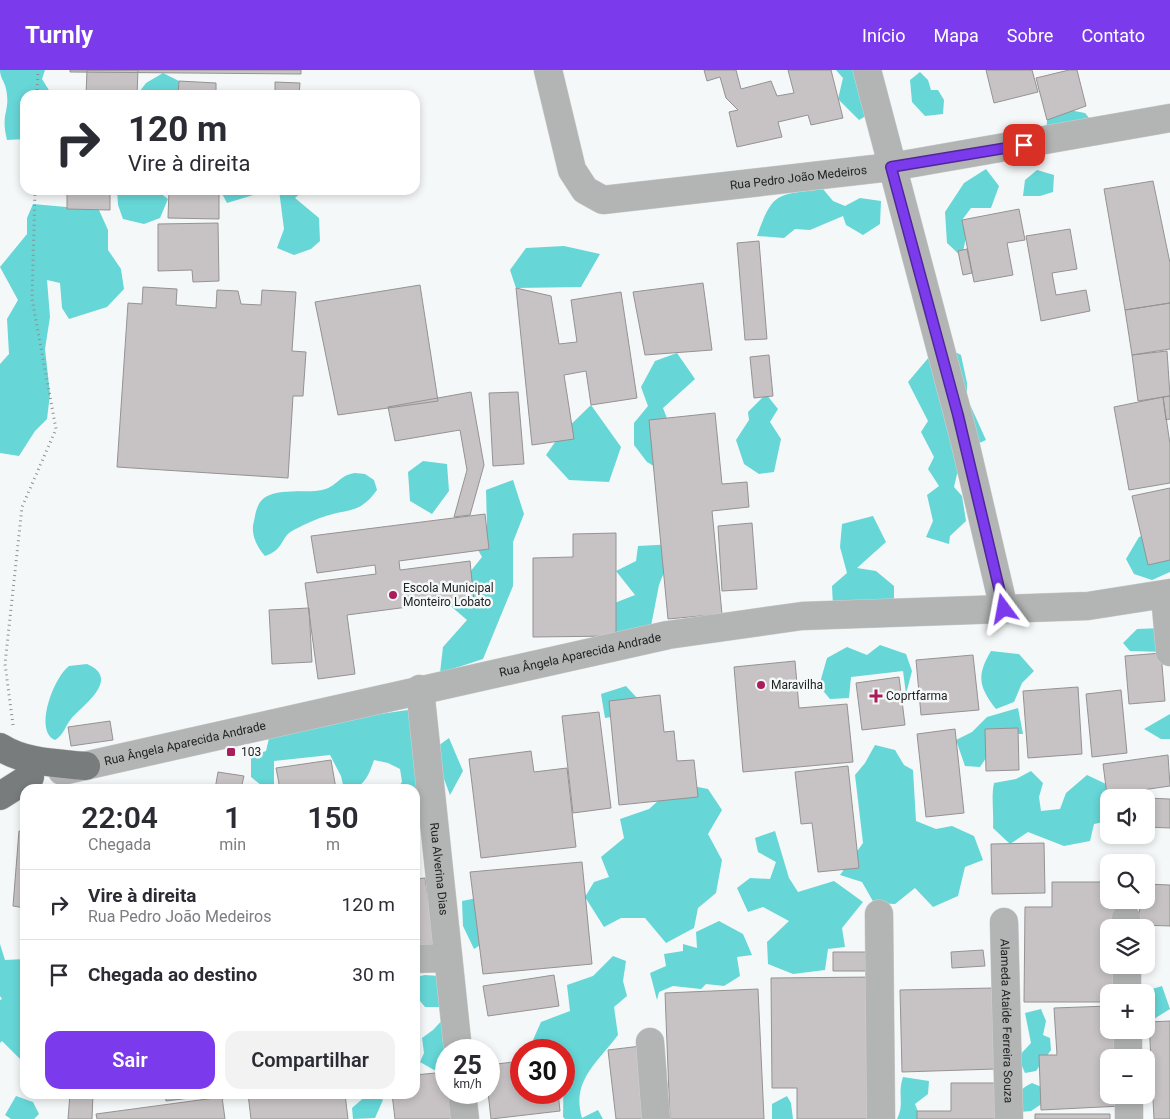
<!DOCTYPE html>
<html lang="pt">
<meta charset="utf-8">
<style>
:root{--surface:#fff;--page:#f2f2f3;--text:#2b2b33;--muted:#7c7c81;--line:#e1e1e2;--accent:#7c3aed}
body{margin:0;font-family:Roboto,sans-serif;background:var(--page);color:var(--text);height:100vh;display:flex;flex-direction:column;font-size:19px;white-space:nowrap}
*{box-sizing:border-box;margin:0}
p{font-size:16px;color:var(--muted)}
.icon{flex:none;width:28px;height:28px;fill:none;stroke:currentColor;stroke-width:2;stroke-linecap:round;stroke-linejoin:round}
.map{position:relative;flex:1;overflow:hidden}
.sheet{position:absolute;left:20px;top:714px;width:400px;height:315px;display:flex;flex-direction:column;background:var(--surface);border-radius:15px;box-shadow:0 2px 8px #0003}
.sheet>*{flex:none}
.guide{position:absolute;left:20px;top:20px;width:400px;height:105px;border-radius:15px;box-shadow:0 2px 8px #0003;background:#fff;color:var(--text);overflow:hidden}
.tools{position:absolute;left:1100px;top:719px;display:grid;gap:10px}
.tools a{display:grid;place-items:center;width:55px;height:55px;border-radius:10px;background:var(--surface);box-shadow:0 2px 8px #0003;font-size:25px}
.speed{position:absolute;left:435px;top:969px;display:flex;gap:10px;font-size:25px;font-weight:700;text-align:center}
.speed>*{display:grid;place-content:center;width:65px;height:65px;border-radius:50%;background:var(--surface);box-shadow:0 2px 8px #0003;line-height:1}
.speed small{font-size:12px;font-weight:400}
.speed .limit{border:8px solid #d22;background:#fff;color:#111}
.pin{position:absolute;display:grid;place-items:center;width:42px;height:42px;color:#fff;margin:-21px;border-radius:10px;box-shadow:0 2px 8px #0006}
.me{position:absolute;width:55px;margin:-28px;rotate:347deg;stroke-linejoin:round;filter:drop-shadow(0 0 4px #0008)}
.turn{display:flex;align-items:center;gap:18px;height:105px;padding:0 25px;font-size:22px}
.turn .icon{width:65px;height:65px;stroke-width:2.5}
.turn b{display:block;font-size:35px;line-height:42px}
.eta{display:flex;justify-content:space-evenly;align-items:center;height:85px;text-align:center}
.eta b{font-size:30px;font-weight:600;line-height:35px}
.button{display:flex;gap:10px;margin-top:auto;padding:10px 25px}
.button a{flex:1;height:58px;border-radius:15px;background:var(--accent);color:#fff;font-size:20px;font-weight:600;line-height:58px;text-align:center}
.button a+a{background:var(--page);color:var(--text)}
ul{padding:0;list-style:none}
li{display:flex;align-items:center;gap:15px;height:70px;padding:0 25px;border-top:1px solid var(--line)}
li div{flex:1}
li b{display:block;font-size:19px}
li em{font-style:normal}
header{display:flex;align-items:center;gap:30px;box-sizing:border-box;height:70px;padding:0 25px;background:var(--accent);color:#fff}
header strong{font-size:24px}
nav{display:flex;gap:28px;margin-inline-start:auto;font-size:18px}
.map>svg:first-child{display:block}
.forest{fill:#66d6d7}
.building{fill:#c7c3c4;stroke:#959293}
.lines{fill:none;stroke-linecap:round;stroke-linejoin:round}
.minor-casing{stroke:#cfd2d2;stroke-width:29}
.tertiary-casing{stroke:#cfd2d2;stroke-width:29}
.primary-casing{stroke:#cfd2d2;stroke-width:29}
.path{stroke:#8f9191;stroke-width:3;stroke-dasharray:1 4;stroke-linecap:butt}
.minor{stroke:#b3b4b4;stroke-width:28}
.tertiary{stroke:#b3b4b4;stroke-width:28}
.primary{stroke:#797c7c;stroke-width:28}
.route-casing{stroke:#51269a;stroke-width:12}
.route{stroke:#7c3aed;stroke-width:9}
.poi-dot{fill:#aa1d5b;stroke:#f5f8f8;stroke-width:2}
.labels{text-anchor:middle;dominant-baseline:central;stroke-width:5;stroke-linejoin:round;paint-order:stroke}
.street-label{font-size:12px;fill:#222323;stroke:#f5f8f8}
.poi-label{font-size:12px;fill:#222323;stroke:#f5f8f8;text-anchor:start}
</style>
<header>
<strong>Turnly</strong>
<nav><a>Início</a><a>Mapa</a><a>Sobre</a><a>Contato</a></nav>
</header>
<div class="map">
<svg width="1170" height="1049" viewBox="0 0 1170 1049">
<rect width="100%" height="100%" fill="#f5f8f8"/>
<path class="forest" d="M0 0H45L42 9 52 25H25V69L7 70C0 42 11 42 6 19 5 12 0 8 0 0Z
M836 0H864L883 36 859 50 838 29 843 8Z
M920 2 928 10 931 20H938L944 30 943 44 925 46 912 32 910 10Z
M163 3 179 11 178 25H137L146 13Z
M1069 40 1085 43 1094 54 1046 64 1047 50Z
M986 99 999 116 991 138H971L962 150 966 167 962 187 947 173 945 142 964 113Z
M1037 100 1054 105 1053 122 1040 126H1023L1025 110Z
M823 119 833 131 845 136 860 128 881 131 880 154 863 165 846 155 843 146 810 160 795 159 784 168 757 166C773 120 778 125 823 119Z
M117 120H156L168 129 160 148 144 154 123 149 118 135Z
M220 120H270L227 133Z
M279 120H304L295 128 319 148 320 171 311 179 294 185 277 178 284 159Z
M33 134 99 140 108 160V180L121 199 124 219 107 237 69 249 62 238 60 213 47 210 50 247 45 279 50 324 47 349 35 361 19 386 0 383V294L9 284 7 249 18 230 0 197 27 164V148Z
M564 176 600 184 581 217 516 218 510 200 526 178Z
M940 274 961 285 967 313V328L986 370 966 379 970 399 957 404 954 417 962 426 966 451 950 466 949 474 926 467 933 451 927 425 939 416 928 399 934 387 921 362 928 351 908 312Z
M677 283 695 309 663 338 673 364 662 401 647 392 634 375V353L648 336 641 317 655 291Z
M766 324 778 339 770 352 781 369 774 402 759 404 744 394 736 370 749 350 748 342Z
M591 335 621 377 609 412 569 410 546 385 560 365Z
M423 391 447 394 449 421 432 444 410 431 408 402Z
M355 403 365 404 374 410 377 420C359 445 348 438 323 447 316 449 299 457 292 461 280 468 285 479 265 486 257 477 250 464 254 451 255 446 256 440 258 436 266 415 306 424 322 420 337 417 339 405 355 403Z
M513 410 524 444 513 472V516L483 589 440 603 443 577 467 550 446 532 482 487 468 462 487 456 486 420Z
M873 446 886 472 857 498 876 501 894 516V534L833 536 832 516 847 503 840 477 842 454Z
M1163 458 1170 461V502L1152 510 1134 504 1126 489 1139 467Z
M675 474 659 515 651 556 616 566 612 534 635 525 616 501 636 491 638 476Z
M1162 558 1165 582 1130 581 1123 573 1137 559Z
M880 575 906 584 912 601 906 624 903 601 851 607 849 628 830 629 819 616 827 588 847 577 867 585Z
M991 581 1019 584 1034 601 1022 613 1014 632 996 639C979 617 976 606 991 581Z
M87 594C122 609 82 636 71 649 65 656 64 665 55 670 33 661 54 607 69 596Z
M626 616 637 628 624 645 605 648 601 624Z
M1018 638 1023 664H1002L980 697 965 696 956 670 972 662 987 647Z
M415 639 428 726 415 731V719H397L402 712 400 699 388 693 374 690C368 707 364 719 344 719L341 706 330 685 274 691V716L272 719H266L251 707V687L266 681 269 668 337 650Z
M1170 644V669H1161L1144 659Z
M449 668 463 701 450 725 441 701 438 676Z
M875 675 895 680 904 695 913 700 916 751 936 759 952 756 974 766 983 790 965 797 958 826 933 837 915 818 895 834 874 833 862 812 840 805 863 773 855 705 865 693Z
M1031 701 1043 713 1039 727 1041 741 1060 739 1066 723 1087 705 1106 714 1118 727 1109 728V751L1094 754 1090 771 1064 776 1028 762 1010 774 993 758C994 742 991 727 994 713L1016 709Z
M678 713 708 719 722 740 708 764 722 790 716 823 698 838 694 858 666 873 645 848H621L604 857 585 827 594 812 609 807 601 787 624 768 620 749 649 739Z
M775 761 789 808 798 822 834 811 863 832 842 858 845 877 828 879 825 900 793 904 768 894 767 872 789 851 763 837 748 842 737 818 750 808 770 809 776 792 758 782 755 768Z
M482 827 490 869 474 879 463 856 462 831Z
M719 851 743 864 752 885 737 887 740 906 724 916 706 914 701 919 673 916 659 922 657 930 650 903 666 896 664 884 683 881V874L697 878 696 862Z
M0 874 5 890 25 889V991L23 992 2 971 0 973V930L2 929 0 926Z
M613 886 626 891 623 911 627 926 614 937 618 965C597 993 571 1011 582 1048L598 1040 603 1049H565L563 1047 564 980H554L553 978 529 979 541 952 570 941 567 915 593 906Z
M425 905 454 907 445 937H425L415 925V907Z
M1162 916 1170 939 1149 952 1146 929 1149 920Z
M1041 939 1046 951 1043 965 1050 968 1051 980 1036 1001 1025 1003 1018 987 1031 973 1025 943Z
M446 946V998L434 1000 420 992 424 983 422 968 433 960Z
M903 1007 929 1011 928 1024 915 1034 921 1049H897C905 1033 897 1025 903 1007Z
M1032 1013 1044 1018 1046 1031 1031 1041 1020 1042C1017 1027 1018 1019 1032 1013Z
M368 1024H376L383 1030 375 1048 353 1049 352 1038Z
M16 1026 33 1032 39 1044 34 1049H11L5 1045Z
M787 1026 791 1033 793 1049H772V1034Z"/>
<path class="building" d="M70 0H301V4L70 2Z
M87 0H138L137 25H86Z
M704 0H736L741 19 771 11 777 26 794 23 788 0H831L843 48 811 55 808 45 778 52 782 67 737 77 729 42 738 40 726 28 720 7 707 11Z
M986 0H1032L1038 22 994 33Z
M1069 0H1077L1086 36 1047 50 1036 8Z
M179 11 216 13V25H178Z
M275 12 300 13 299 25H275Z
M1153 111 1170 193V233L1125 240 1104 119Z
M67 120H110V140L67 139Z
M169 120H219V149L168 148Z
M1019 139 1025 170 1007 173 1013 205 974 212 962 150Z
M218 153 219 211 193 212 192 200 158 201V154Z
M1070 159 1077 199 1052 203 1056 225 1086 220 1090 241 1041 251 1026 166Z
M759 171 767 269 745 270 737 173Z
M967 179 972 203 963 205 958 181Z
M703 213 712 280 645 285 633 222Z
M420 215 438 331 338 345 315 232Z
M143 217 177 219 176 235 216 238 217 220 238 221 241 234 261 235 262 220 296 222 292 281 306 282 303 326H293L288 408 117 397 128 233 142 234Z
M516 218 551 226 559 274 577 272 571 230 621 222 637 328 591 335 586 301 564 305 574 369 532 375Z
M1170 233V279L1132 285 1125 240Z
M1167 281 1170 326 1138 331 1132 285Z
M769 285 773 326 754 328 750 287Z
M471 322 484 395 470 445 454 447 467 400 460 360 395 371 388 337Z
M518 322 524 394 493 396 489 323Z
M1170 326V349L1166 350 1163 327Z
M1163 327 1170 374V413L1129 420 1114 337Z
M715 343 722 414 747 412 749 437 712 441 722 544 668 549 649 350Z
M1170 418V490L1148 495 1132 426Z
M485 444 489 479 399 491 400 500 470 491 474 531 446 532 347 545 355 604 318 609 305 513 376 504 375 495 317 503 311 466Z
M752 453 757 519 722 521 718 456Z
M616 463V566L533 567V488L573 487V464Z
M309 538 312 592 272 594 269 540Z
M1161 583 1165 631 1129 634 1125 586Z
M973 585 979 640 921 645 916 590Z
M795 591 799 638 847 634 853 692 743 702 734 597Z
M899 607 905 655 862 660 856 613Z
M1078 617 1082 684 1028 688 1023 621Z
M1121 620 1127 683 1092 687 1086 624Z
M660 625 664 662 674 661 677 691 694 690 698 727 619 735 609 631Z
M599 642 611 738 573 743 562 646Z
M110 651 113 670 71 676 68 657Z
M1018 658 1019 700 986 701 985 659Z
M955 659 964 743 926 747 917 664Z
M531 681 534 702 567 698 576 777 481 788 469 689Z
M1168 685 1170 716 1107 725 1103 694Z
M331 690 336 719H280L276 698Z
M848 696 859 798 818 802 812 753 801 754 795 702Z
M218 702 244 706 241 719H215Z
M1146 728 1170 729V758L1146 757Z
M19 761H25V838L13 836Z
M1044 773 1045 823 992 824 991 774Z
M582 792 592 894 483 904 470 802Z
M425 808 435 874 415 877V809Z
M1052 812H1109V830H1121V858H1109V895H1121V922H1109V932H1024L1025 837H1052Z
M1146 814 1170 815V856L1139 855 1140 830H1146Z
M983 880 985 896 952 898 951 882Z
M833 882H872V901H833Z
M554 905 559 936 488 946 483 916Z
M876 907 877 1049H797V1018H772L771 908Z
M993 918 995 999 902 1002 900 920Z
M758 919 764 1049H670L665 923Z
M1109 936V960H1119L1120 988H1109V1025H1121L1122 1036 1041 1040 1039 985H1057L1054 938Z
M1170 951V1049H1154L1149 952Z
M641 976 649 1049H616L608 980Z
M521 991V1022H558L560 1041 491 1049 488 1022 489 995Z
M446 1002V1022H454L457 1049H395L392 1024H415V1005Z
M951 1013H997V1049H917V1041H951Z
M70 1024H93L92 1049H68Z
M165 1024H206V1026L166 1031Z
M248 1024H345L348 1049H251Z
M222 1027 225 1049H97L96 1044Z
M1035 1044H1110V1049H1035Z"/>
<g class="lines">
<defs>
<g id="minor">
<path id="s1" d="M548 0 572 100 585 120 603 130 891 97 1170 48"/>
<path d="M867 0 963 364 1004 539"/>
<path d="M1165 525 1170 582"/>
<path id="s2" d="M420 619 458 980"/>
<path d="M879 844 881 1049"/>
<path d="M1126 848V858"/>
<path id="s3" d="M1004 852 1009 1049"/>
<path d="M415 889 447 888"/>
<path d="M1127 895V922"/>
<path d="M1128 960V988"/>
<path d="M650 972 656 1049"/>
<path d="M462 1022 465 1049"/>
<path d="M1129 1025V1049"/>
</g>
<g id="tertiary">
<path id="s4" d="M62 701 668 565 802 546 1088 536 1170 523"/>
</g>
<path id="primary" d="M0 677C25 693 57 693 86 696
M0 726 30 707"/>
</defs>
<use href="#minor" class="minor-casing"/>
<use href="#tertiary" class="tertiary-casing"/>
<use href="#primary" class="primary-casing"/>
<path class="path" d="M37 25 38 0
M13 655 5 594 22 437 56 359 32 229 35 120"/>
<use href="#minor" class="minor"/>
<use href="#tertiary" class="tertiary"/>
<use href="#primary" class="primary"/>
</g>
<g class="lines">
<defs>
<path id="route" d="M1004 539 958 345 891 97 1024 75"/>
</defs>
<use href="#route" class="route-casing"/>
<use href="#route" class="route"/>
</g>
<g class="poi-dot">
<circle cx="393" cy="525" r="5"/>
<circle cx="761" cy="615" r="5"/>
<path d="M873.5 618.5h5v5h5v5h-5v5h-5v-5h-5v-5h5z"/>
<rect x="226" y="677" width="10" height="10" rx="2.5"/>
</g>
<g class="labels">
<g class="street-label">
<text stroke="none"><textPath href="#s1" startOffset="344">Rua Pedro João Medeiros</textPath></text>
<text stroke="none"><textPath href="#s4" startOffset="531">Rua Ângela Aparecida Andrade</textPath></text>
<text stroke="none"><textPath href="#s4" startOffset="126">Rua Ângela Aparecida Andrade</textPath></text>
<text stroke="none"><textPath href="#s2" startOffset="181">Rua Alverina Dias</textPath></text>
<text stroke="none"><textPath href="#s3" startOffset="99">Alameda Ataíde Ferreira Souza</textPath></text>
</g>
<g class="poi-label">
<text x="403" y="518">Escola Municipal<tspan x="403" dy="14">Monteiro Lobato</tspan></text>
<text x="771" y="615">Maravilha</text>
<text x="886" y="626">Coprtfarma</text>
<text x="241" y="682">103</text>
</g>
</g>
</svg>
<div class="tools">
<a><svg class="icon" aria-label="sound" viewBox="0 0 24 24"><path d="M4 9h4l5-4v14l-5-4H4zM17 9q2 3 0 6"/></svg></a>
<a><svg class="icon" aria-label="search" viewBox="0 0 24 24"><circle cx="10" cy="10" r="6"/><path d="M15 15l6 6"/></svg></a>
<a><svg class="icon" aria-label="layers" viewBox="0 0 24 24"><path d="M12 4l9 5-9 5-9-5zM3 14l9 5 9-5"/></svg></a>
<a>+</a>
<a>−</a>
</div>
<div class="speed"><div>25<small>km/h</small></div><div class="limit">30</div></div>
<div class="pin" style="left:1024px;top:75px;background:#d93025"><svg class="icon" aria-label="arrive" viewBox="0 0 24 24"><path d="M6 21V4h12l-3 4 3 4H6"/></svg></div>
<svg class="me" style="left:1004px;top:539px" viewBox="-20 -20 40 40"><path d="M0-17L14 15 0 8-14 15z" fill="#7c3aed" stroke="#fff" stroke-width="4"/></svg>
<div class="guide">
<div class="turn"><svg class="icon" aria-label="right" viewBox="0 0 24 24"><path d="M7 20v-9h11M14 6l5 5-5 5"/></svg><div><b>120 m</b>Vire à direita</div></div>
</div>
<section class="sheet">
<div class="eta">
<div><b>22:04</b><p>Chegada</p></div>
<div><b>1</b><p>min</p></div>
<div><b>150</b><p>m</p></div>
</div>
<ul>
<li><svg class="icon" aria-label="right" viewBox="0 0 24 24"><path d="M7 20v-9h11M14 6l5 5-5 5"/></svg><div><b>Vire à direita</b><p>Rua Pedro João Medeiros</p></div><em>120 m</em></li>
<li><svg class="icon" aria-label="arrive" viewBox="0 0 24 24"><path d="M6 21V4h12l-3 4 3 4H6"/></svg><div><b>Chegada ao destino</b></div><em>30 m</em></li>
</ul>
<div class="button"><a>Sair</a><a>Compartilhar</a></div>
</section>
</div>
